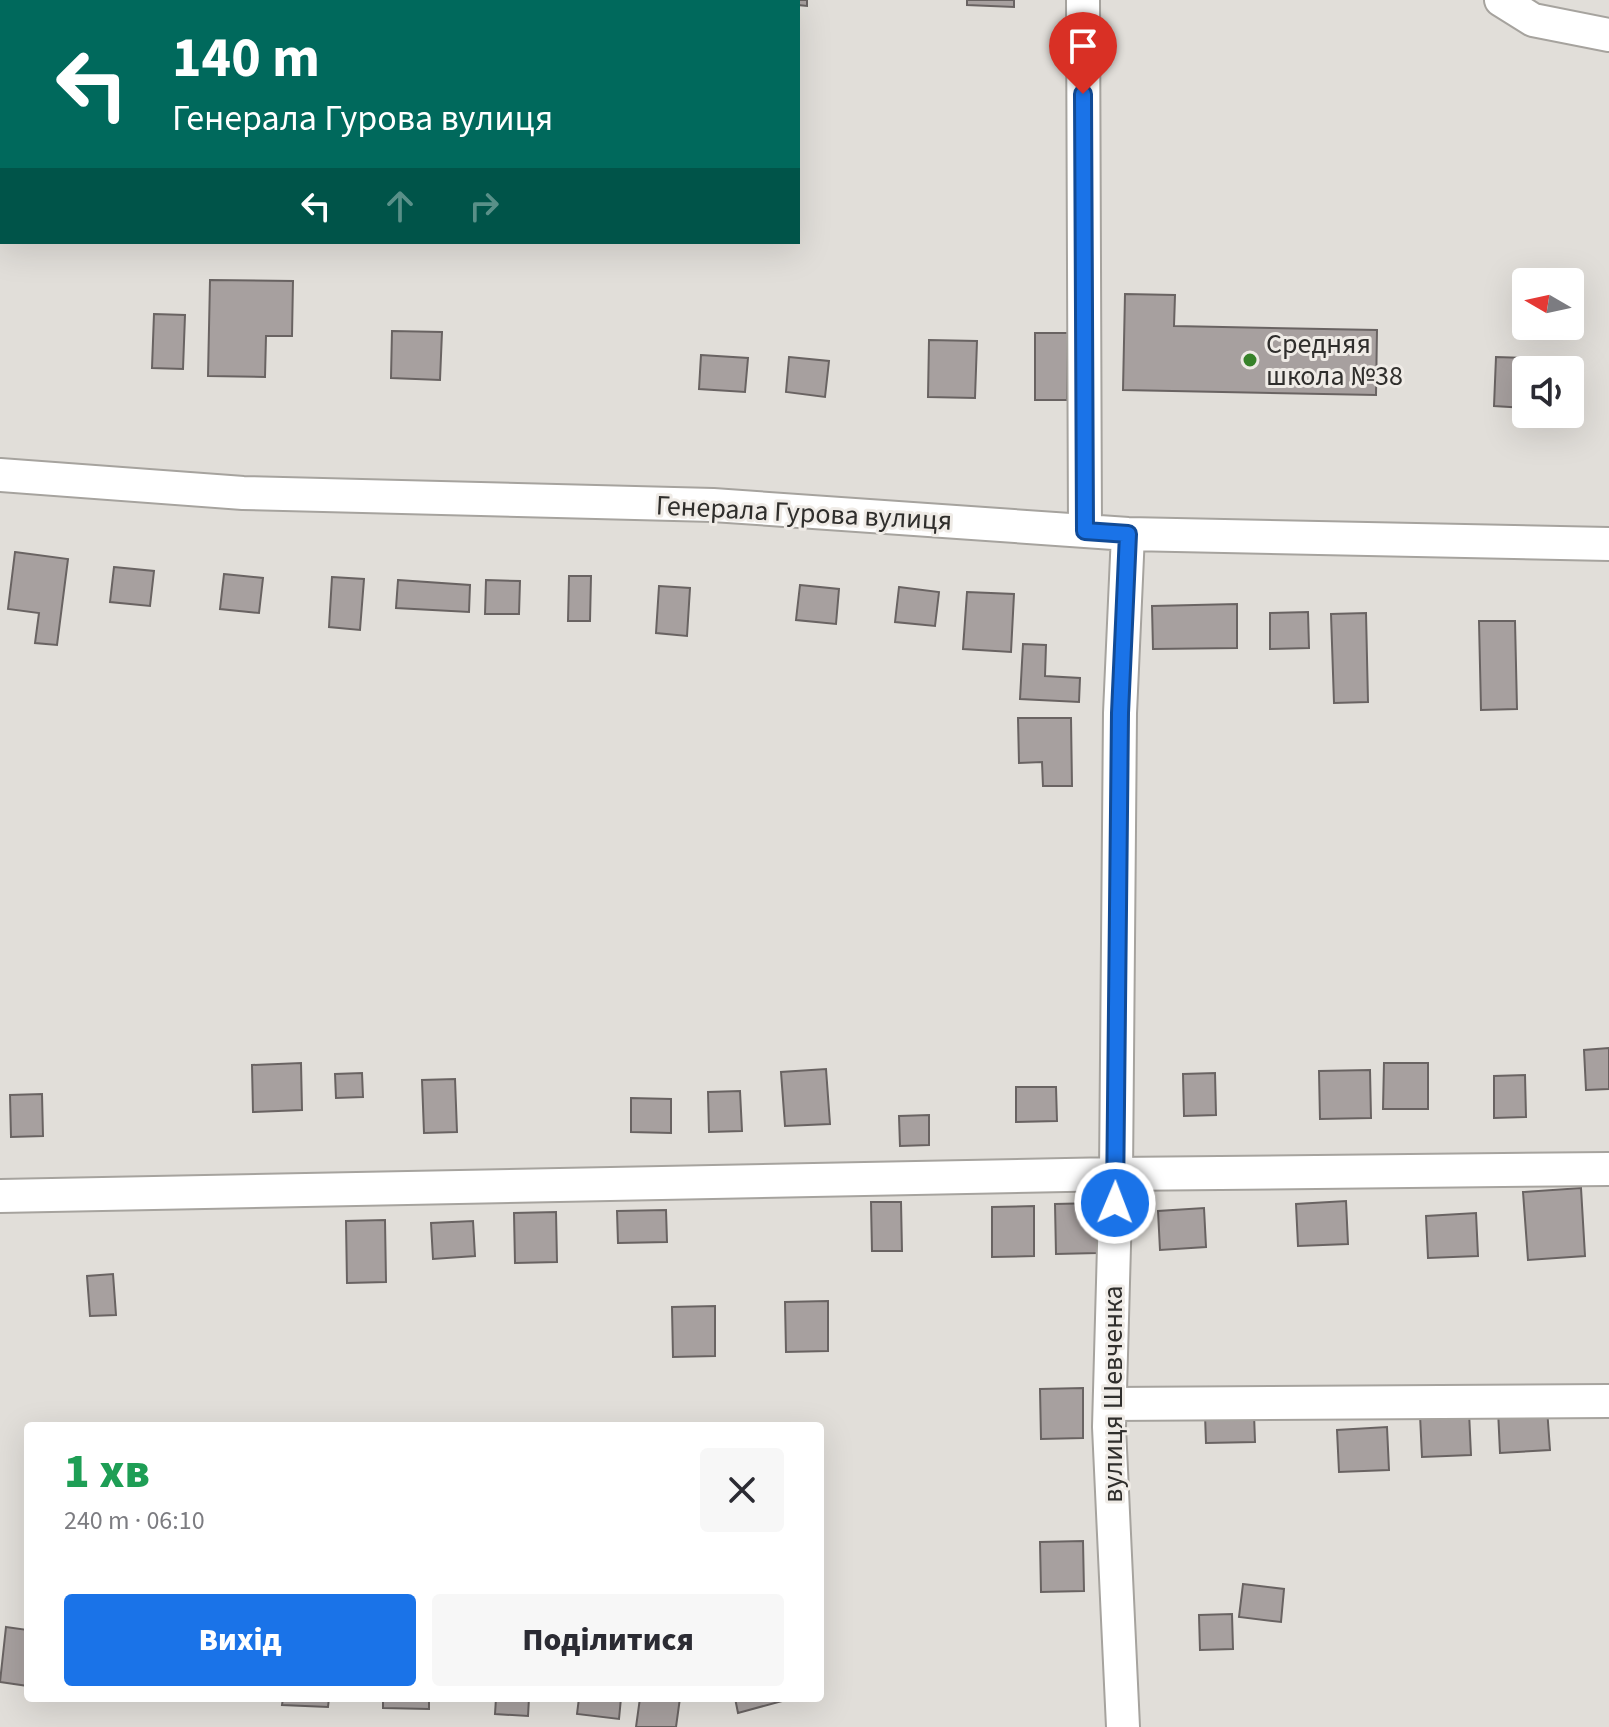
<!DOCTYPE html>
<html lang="uk">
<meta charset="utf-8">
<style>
:root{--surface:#fff;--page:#f7f7f7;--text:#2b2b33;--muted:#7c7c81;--accent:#1a73e8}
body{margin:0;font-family:"Source Sans 3",sans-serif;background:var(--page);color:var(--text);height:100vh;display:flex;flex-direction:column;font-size:30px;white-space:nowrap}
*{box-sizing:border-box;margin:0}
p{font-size:26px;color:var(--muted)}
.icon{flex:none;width:44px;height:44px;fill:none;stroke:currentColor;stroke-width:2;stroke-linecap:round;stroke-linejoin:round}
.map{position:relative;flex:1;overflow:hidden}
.side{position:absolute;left:24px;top:1422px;width:800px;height:280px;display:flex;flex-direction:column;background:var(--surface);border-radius:8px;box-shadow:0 8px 32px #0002}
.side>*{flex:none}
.guide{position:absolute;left:0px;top:0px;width:800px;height:244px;box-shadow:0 8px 32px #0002;background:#00695c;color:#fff;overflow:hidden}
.needle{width:52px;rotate:279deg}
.tools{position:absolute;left:1512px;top:268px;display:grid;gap:16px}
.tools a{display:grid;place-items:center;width:72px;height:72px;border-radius:8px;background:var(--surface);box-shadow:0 8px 32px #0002;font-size:40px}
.pin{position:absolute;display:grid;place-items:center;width:68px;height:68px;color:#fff;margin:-82px -34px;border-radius:50% 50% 50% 0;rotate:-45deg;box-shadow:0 0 8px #0007}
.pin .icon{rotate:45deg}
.me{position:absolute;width:88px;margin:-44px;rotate:1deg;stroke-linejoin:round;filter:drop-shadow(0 0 6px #0008)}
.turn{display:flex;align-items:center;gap:28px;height:168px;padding:0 40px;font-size:36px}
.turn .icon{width:104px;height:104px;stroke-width:2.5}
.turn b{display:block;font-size:56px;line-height:68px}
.lanes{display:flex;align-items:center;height:76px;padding:0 40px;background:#0003;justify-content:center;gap:40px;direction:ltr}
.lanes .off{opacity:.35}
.round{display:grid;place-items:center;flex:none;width:84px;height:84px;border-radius:8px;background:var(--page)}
.overview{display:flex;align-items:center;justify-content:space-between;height:136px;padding:0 40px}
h1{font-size:48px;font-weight:800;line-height:60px;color:#1e9e55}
.button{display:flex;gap:16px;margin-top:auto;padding:16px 40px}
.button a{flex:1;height:92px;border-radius:8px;background:var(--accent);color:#fff;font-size:32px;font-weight:800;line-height:92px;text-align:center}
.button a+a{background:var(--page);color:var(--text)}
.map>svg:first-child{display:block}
.building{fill:#a7a09f;stroke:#696362;stroke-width:2}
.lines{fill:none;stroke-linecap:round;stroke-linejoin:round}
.minor-casing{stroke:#a6a39e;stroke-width:36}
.minor{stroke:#fff;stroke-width:32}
.route-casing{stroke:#114b97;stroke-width:20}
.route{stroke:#1a73e8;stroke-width:14}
.poi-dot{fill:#378229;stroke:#efebe6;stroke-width:3}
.labels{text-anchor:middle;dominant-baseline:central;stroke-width:6;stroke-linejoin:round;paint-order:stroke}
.poi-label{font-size:28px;fill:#2f2e2c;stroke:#efebe6;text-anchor:start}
.street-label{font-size:28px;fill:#2f2e2c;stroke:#efebe6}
</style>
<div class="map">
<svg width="1609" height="1727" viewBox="0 0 1609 1727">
<rect width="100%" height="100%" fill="#e1ded9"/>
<path class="building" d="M682 0H723L722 2Z
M768 0H807V6L798 5V2Z
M967 0H1014V7L967 5Z
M210 280 293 281 292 336H266L265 377 208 376Z
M1125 294 1175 295 1174 326 1377 330 1376 395 1123 390Z
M154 314 185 315 183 369 152 368Z
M392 331 442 332 440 380 391 378Z
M1035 333H1068L1067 400H1035Z
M929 340 977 341 975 398 928 397Z
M701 355 748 358 745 392 699 389Z
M789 357 829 361 825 397 786 392Z
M1496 357 1558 359 1557 370H1526V408L1494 406Z
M15 552 68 559 57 645 35 643 39 613 8 609Z
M114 567 154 571 150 606 110 602Z
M224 574 263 578 259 613 220 609Z
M569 576H591L590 621H568Z
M332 577 364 579 360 630 329 627Z
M398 580 470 585 469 612 396 608Z
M486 580 520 581 519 614H485Z
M800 585 839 589 836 624 796 620Z
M659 586 690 588 687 636 656 633Z
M899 587 939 592 935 626 895 622Z
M967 592 1014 594 1011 652 963 649Z
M1237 604V648L1153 649 1152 606Z
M1308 612 1309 648 1270 649V613Z
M1366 613 1368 702 1334 703 1331 614Z
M1479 621H1515L1517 709 1481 710Z
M1023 644 1046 645 1045 676 1080 678 1079 702 1020 699Z
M1018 718H1071L1072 786H1043L1042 762 1019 763Z
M1609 1048V1089L1586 1090 1584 1050Z
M301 1063 302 1110 253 1112 252 1065Z
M1384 1063H1428V1109H1383Z
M826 1069 830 1124 785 1126 781 1072Z
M1370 1070 1371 1118 1320 1119 1319 1071Z
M362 1073 363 1097 336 1098 335 1074Z
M1215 1073 1216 1115 1184 1116 1183 1074Z
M1525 1075 1526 1117 1494 1118V1076Z
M455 1079 457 1132 424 1133 422 1080Z
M1016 1087H1056L1057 1121 1016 1122Z
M740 1091 742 1131 709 1132 708 1092Z
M42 1094 43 1136 11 1137 10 1095Z
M631 1098 671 1099V1133L631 1132Z
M929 1115V1145L900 1146 899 1116Z
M1581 1188 1585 1256 1528 1260 1523 1192Z
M1346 1201 1348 1244 1298 1246 1296 1204Z
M871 1202H901L902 1251H872Z
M1097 1203 1098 1253 1056 1254 1055 1204Z
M1034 1206V1256L992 1257V1207Z
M1204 1208 1206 1247 1160 1250 1158 1211Z
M666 1210 667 1242 618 1243 617 1211Z
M556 1212 557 1262 515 1263 514 1213Z
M1476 1213 1478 1256 1428 1258 1426 1216Z
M385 1220 386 1282 347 1283 346 1221Z
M473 1221 475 1256 433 1259 431 1223Z
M113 1274 116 1315 90 1316 87 1276Z
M828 1301V1351L786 1352 785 1302Z
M715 1306V1356L673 1357 672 1307Z
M1083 1388V1438L1041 1439 1040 1389Z
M1547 1408 1550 1450 1500 1453 1498 1410Z
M1469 1412 1471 1455 1422 1457 1420 1415Z
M1254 1414 1255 1442 1206 1443 1205 1415Z
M1387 1427 1389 1470 1339 1472 1337 1430Z
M1083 1541 1084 1591 1041 1592 1040 1542Z
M1243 1584 1284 1589 1281 1622 1239 1617Z
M1232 1614 1233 1649 1200 1650 1199 1615Z
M6 1627 28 1630V1686L0 1682Z
M283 1698H329L328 1707 282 1705Z
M383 1698H429V1709L383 1708Z
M496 1698H529L528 1716 495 1714Z
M579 1698H621L619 1719 577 1714Z
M640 1698H680L676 1727H636Z
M735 1698H781L782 1701 738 1713Z"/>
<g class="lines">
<defs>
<path id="minor" d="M1083 0 1085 531
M1501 0 1533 20 1609 35
M0 475 243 493 713 505 1128 534 1609 544
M0 1196 1116 1174 1609 1169
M1110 1404 1609 1401
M1123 1727 1109 1427 1116 1174 1120 713 1128 534"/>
</defs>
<use href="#minor" class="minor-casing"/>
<use href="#minor" class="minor"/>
</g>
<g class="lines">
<defs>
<path id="route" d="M1083 94 1085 531 1128 534 1120 713 1115 1203"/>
</defs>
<use href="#route" class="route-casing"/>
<use href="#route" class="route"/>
</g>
<circle class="poi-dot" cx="1250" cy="360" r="8"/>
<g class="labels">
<g class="poi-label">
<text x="1266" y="344">Средняя<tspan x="1266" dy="32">школа №38</tspan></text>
</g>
<g class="street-label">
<text transform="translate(804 513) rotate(3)">Генерала Гурова вулиця</text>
<text transform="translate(1113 1394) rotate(-90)">вулиця Шевченка</text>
</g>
</g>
</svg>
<div class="tools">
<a><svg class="needle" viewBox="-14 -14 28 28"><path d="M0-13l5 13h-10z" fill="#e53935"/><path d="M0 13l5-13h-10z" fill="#7c7c81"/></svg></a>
<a><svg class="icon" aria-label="sound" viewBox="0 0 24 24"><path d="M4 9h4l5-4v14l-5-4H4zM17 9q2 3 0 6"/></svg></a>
</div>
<div class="pin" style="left:1083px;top:94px;background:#d93025"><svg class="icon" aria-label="arrive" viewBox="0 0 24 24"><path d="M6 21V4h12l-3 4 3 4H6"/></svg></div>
<svg class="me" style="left:1115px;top:1203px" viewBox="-20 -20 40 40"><circle r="17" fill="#1a73e8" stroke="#fff" stroke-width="3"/><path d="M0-11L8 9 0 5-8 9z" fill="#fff"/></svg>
<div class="guide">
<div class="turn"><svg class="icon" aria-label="left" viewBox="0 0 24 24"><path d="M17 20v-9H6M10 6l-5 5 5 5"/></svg><div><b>140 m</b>Генерала Гурова вулиця</div></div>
<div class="lanes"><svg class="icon" aria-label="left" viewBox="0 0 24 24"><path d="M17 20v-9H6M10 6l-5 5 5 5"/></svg><svg class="icon off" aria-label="ahead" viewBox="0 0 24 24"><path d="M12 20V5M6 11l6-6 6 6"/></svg><svg class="icon off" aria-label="right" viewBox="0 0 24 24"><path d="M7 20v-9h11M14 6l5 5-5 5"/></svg></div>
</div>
<section class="side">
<div class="overview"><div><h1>1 хв</h1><p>240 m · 06:10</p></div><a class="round"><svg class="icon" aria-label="close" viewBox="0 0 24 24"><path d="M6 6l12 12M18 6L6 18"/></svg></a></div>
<div class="button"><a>Вихід</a><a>Поділитися</a></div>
</section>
</div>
